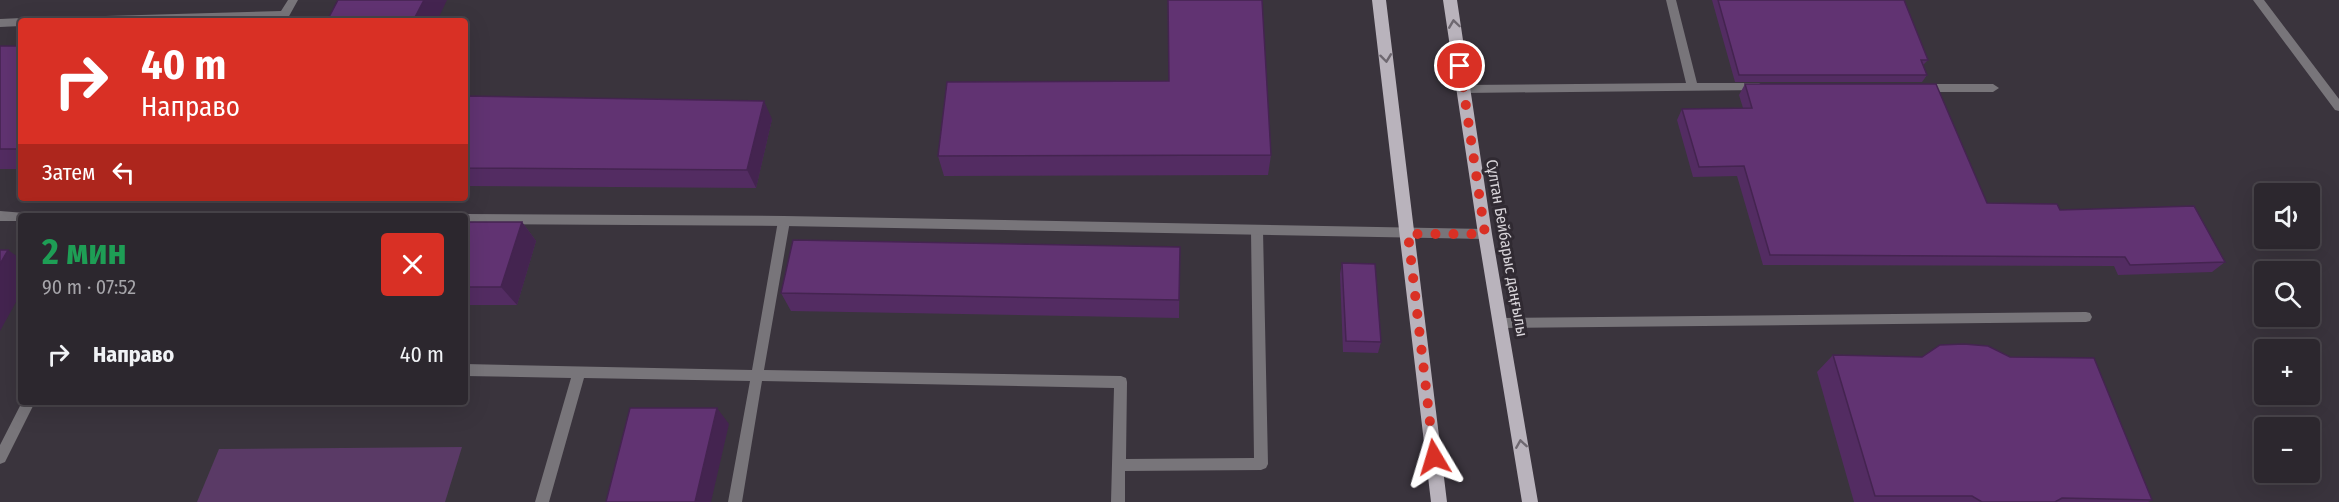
<!DOCTYPE html>
<html lang="ru">
<meta charset="utf-8">
<style>
:root{--surface:#2c272e;--page:#38333a;--text:#f1f3f6;--muted:#a6a5aa;--line:#48444a}
body{margin:0;font-family:"Fira Sans Condensed",sans-serif;background:var(--page);color:var(--text);height:100vh;display:flex;flex-direction:column;font-size:22px;white-space:nowrap}
*{box-sizing:border-box;margin:0}
p{font-size:20px;color:var(--muted)}
.icon{flex:none;width:33px;height:33px;fill:none;stroke:currentColor;stroke-width:2;stroke-linecap:round;stroke-linejoin:round}
.map{position:relative;flex:1;overflow:hidden}
.side{position:absolute;left:18px;top:213px;width:450px;height:192px;display:flex;flex-direction:column;background:var(--surface);border-radius:6px;box-shadow:0 6px 24px #0002,0 0 0 2px var(--line)}
.side>*{flex:none}
.top-card{position:absolute;left:18px;top:18px;width:450px;height:183px;border-radius:6px;box-shadow:0 6px 24px #0002,0 0 0 2px var(--line);background:#d93025;color:#fff;overflow:hidden}
.controls{position:absolute;left:2254px;top:183px;display:grid;gap:12px}
.controls a{display:grid;place-items:center;width:66px;height:66px;border-radius:6px;background:var(--surface);box-shadow:0 6px 24px #0002,0 0 0 2px var(--line);font-size:30px}
.pin{position:absolute;display:grid;place-items:center;width:51px;height:51px;color:#fff;margin:-26px;border:3px solid #fff;border-radius:50%;box-shadow:0 2px 6px #0007}
.me{position:absolute;width:66px;margin:-33px;rotate:353deg;stroke-linejoin:round;filter:drop-shadow(0 0 4px #0008)}
.turn{display:flex;align-items:center;gap:21px;height:126px;padding:0 24px;font-size:27px}
.turn .icon{width:78px;height:78px;stroke-width:2.5}
.turn b{display:block;font-size:42px;line-height:51px}
.then{display:flex;align-items:center;height:57px;padding:0 24px;background:#0003;gap:12px;font-size:22px}
.round{display:grid;place-items:center;flex:none;width:63px;height:63px;border-radius:6px;background:var(--page)}
.headline{display:flex;align-items:center;justify-content:space-between;height:102px;padding:0 24px}
h1{font-size:36px;font-weight:700;line-height:45px;color:#1e9e55}
ul{padding:0;list-style:none}
li{display:flex;align-items:center;gap:18px;height:78px;padding:0 24px}
li div{flex:1}
li b{display:block;font-size:22px}
li em{font-style:normal}
.map>svg:first-child{display:block}
.green{fill:#5a3a66}
.lines{fill:none;stroke-linecap:round;stroke-linejoin:round}
.lane{fill:#78757a;fill-rule:evenodd}
.street{fill:#78757a;fill-rule:evenodd}
.primary{fill:#b9b3bc;fill-rule:evenodd}
.wall{fill:#532c62}
.shaded-wall{fill:#442450}
.building{fill:#613372;stroke:#442450;stroke-width:1.5}
.oneway{stroke:#6e6870}
.route{stroke:#d93025;stroke-width:10;stroke-dasharray:0 18}
.labels{text-anchor:middle;dominant-baseline:central;stroke-width:6;stroke-linejoin:round;paint-order:stroke}
.street-label{font-size:16px;fill:#d8d4d9;stroke:#302a32}
</style>
<div class="map">
<svg width="2339" height="502" viewBox="0 0 2339 502">
<rect width="100%" height="100%" fill="#3a343d"/>
<path class="green" d="M462 447 445 502H197L219 449Z"/>
<g class="lines">
<path class="lane" d="M288 0H298L288 18 284 19 65 21 70 17 281 11Z
M1666 0H1676L1697 83H1759L1765 87 1763 90 1463 93 1457 89 1463 85 1686 83Z
M21 18 26 21H21V26L0 27V19Z
M1923 84H1993L1999 88 1993 92H1923L1917 88Z
M784 216 788 218 790 221 764 370 1121 376 1126 378 1127 382 1126 459 1254 458 1251 231 1253 227H1261L1263 231 1268 464 1266 468 1261 470 1125 471V502H1111L1114 388 762 381 742 502H728L750 381 584 378 549 502H535L571 378 465 376V364L752 370 778 221 780 218Z
M2086 312 2090 313 2092 317 2090 321 2086 322 1502 328 1498 327 1496 323 1498 319 1502 318Z
M22 402H35L5 462 0 464V445Z"/>
<path class="street" d="M2253 0H2264L2339 99V111L2335 110Z
M0 211 25 213 27 216H21V221H0Z
M465 214 784 216 1485 229 1489 230 1491 234 1489 238 1485 239 784 226 465 224V216H461Z"/>
<path class="primary" d="M1372 0H1386L1447 502H1431Z
M1443 0H1457L1492 234 1538 502H1522L1478 234Z"/>
</g>
<path class="wall" d="M1712 0H1904L1928 60 1923 65 1927 75 1922 82H1735Z
M0 46H21V169H0Z
M1745 84 1987 203 2060 210 2225 262 2212 272 2118 275 2114 266 1763 265 1737 176 1693 177 1677 120 1682 109 1743 108 1739 95Z
M465 96 772 119 756 188 465 186Z
M1271 155 1268 175 944 176 938 156Z
M465 222H522L536 241 517 305H465Z
M1180 247 1179 318 791 311 781 293Z
M1342 263 1381 342 1378 353 1343 352 1340 274Z
M1833 355 2152 500 2148 502H1854L1817 372Z"/>
<path class="shaded-wall" d="M424 0H447L437 21H413Z
M764 101 772 119 756 188 747 170Z
M522 222 536 241 517 305 501 287Z
M8 250 21 259V293L0 331V264Z
M717 408 729 424 711 502H695Z"/>
<path class="building" d="M338 0H424L413 21H327Z
M1168 0H1262L1271 155 938 156 947 82 1169 81Z
M1718 0H1904L1928 60H1921L1927 75H1739Z
M0 46H21V149H0Z
M1745 84H1936L1987 203 2057 204 2060 210 2194 206 2225 262 2130 265 2125 257 1770 255 1744 166 1699 167 1682 109 1752 108Z
M465 96 764 101 747 170 465 168Z
M465 222H522L501 287H465Z
M793 240 1180 247 1179 300 781 293Z
M0 250H8L0 264Z
M1342 263 1375 264 1381 342 1346 341Z
M1964 344 1988 346 2010 357 2094 358 2152 500 2062 498 2055 502H1982L1972 496H1875L1833 355 1922 357 1940 345Z
M630 408H717L695 502H606Z"/>
<defs><path id="oneway-chevron" d="M-2-3.5L2.5 0L-2 3.5" fill="none" stroke-width="1.6" stroke-linecap="round" stroke-linejoin="round" transform="scale(1.5)"/></defs>
<g class="oneway">
<use href="#oneway-chevron" transform="translate(1454 24) rotate(-98)"/>
<use href="#oneway-chevron" transform="translate(1386 58) rotate(83)"/>
<use href="#oneway-chevron" transform="translate(1521 444) rotate(-99)"/>
</g>
<g class="lines">
<path class="route" d="M1434 457 1408 234H1485L1460 66"/>
</g>
<g class="labels">
<g class="street-label">
<text transform="translate(1507 248) rotate(80)">Сұлтан Бейбарыс даңғылы</text>
</g>
</g>
</svg>
<div class="controls">
<a><svg class="icon" aria-label="sound" viewBox="0 0 24 24"><path d="M4 9h4l5-4v14l-5-4H4zM17 9q2 3 0 6"/></svg></a>
<a><svg class="icon" aria-label="search" viewBox="0 0 24 24"><circle cx="10" cy="10" r="6"/><path d="M15 15l6 6"/></svg></a>
<a>+</a>
<a>−</a>
</div>
<div class="pin" style="left:1460px;top:66px;background:#d93025"><svg class="icon" aria-label="arrive" viewBox="0 0 24 24"><path d="M6 21V4h12l-3 4 3 4H6"/></svg></div>
<svg class="me" style="left:1434px;top:457px" viewBox="-20 -20 40 40"><path d="M0-17L14 15 0 8-14 15z" fill="#d93025" stroke="#fff" stroke-width="4"/></svg>
<div class="top-card">
<div class="turn"><svg class="icon" aria-label="right" viewBox="0 0 24 24"><path d="M7 20v-9h11M14 6l5 5-5 5"/></svg><div><b>40 m</b>Направо</div></div>
<div class="then">Затем<svg class="icon" aria-label="left" viewBox="0 0 24 24"><path d="M17 20v-9H6M10 6l-5 5 5 5"/></svg></div>
</div>
<section class="side">
<div class="headline"><div><h1>2 мин</h1><p>90 m · 07:52</p></div><a class="round" style="background:#d93025;color:#fff"><svg class="icon" aria-label="close" viewBox="0 0 24 24"><path d="M6 6l12 12M18 6L6 18"/></svg></a></div>
<ul>
<li><svg class="icon" aria-label="right" viewBox="0 0 24 24"><path d="M7 20v-9h11M14 6l5 5-5 5"/></svg><div><b>Направо</b></div><em>40 m</em></li>
</ul>
</section>
</div>
